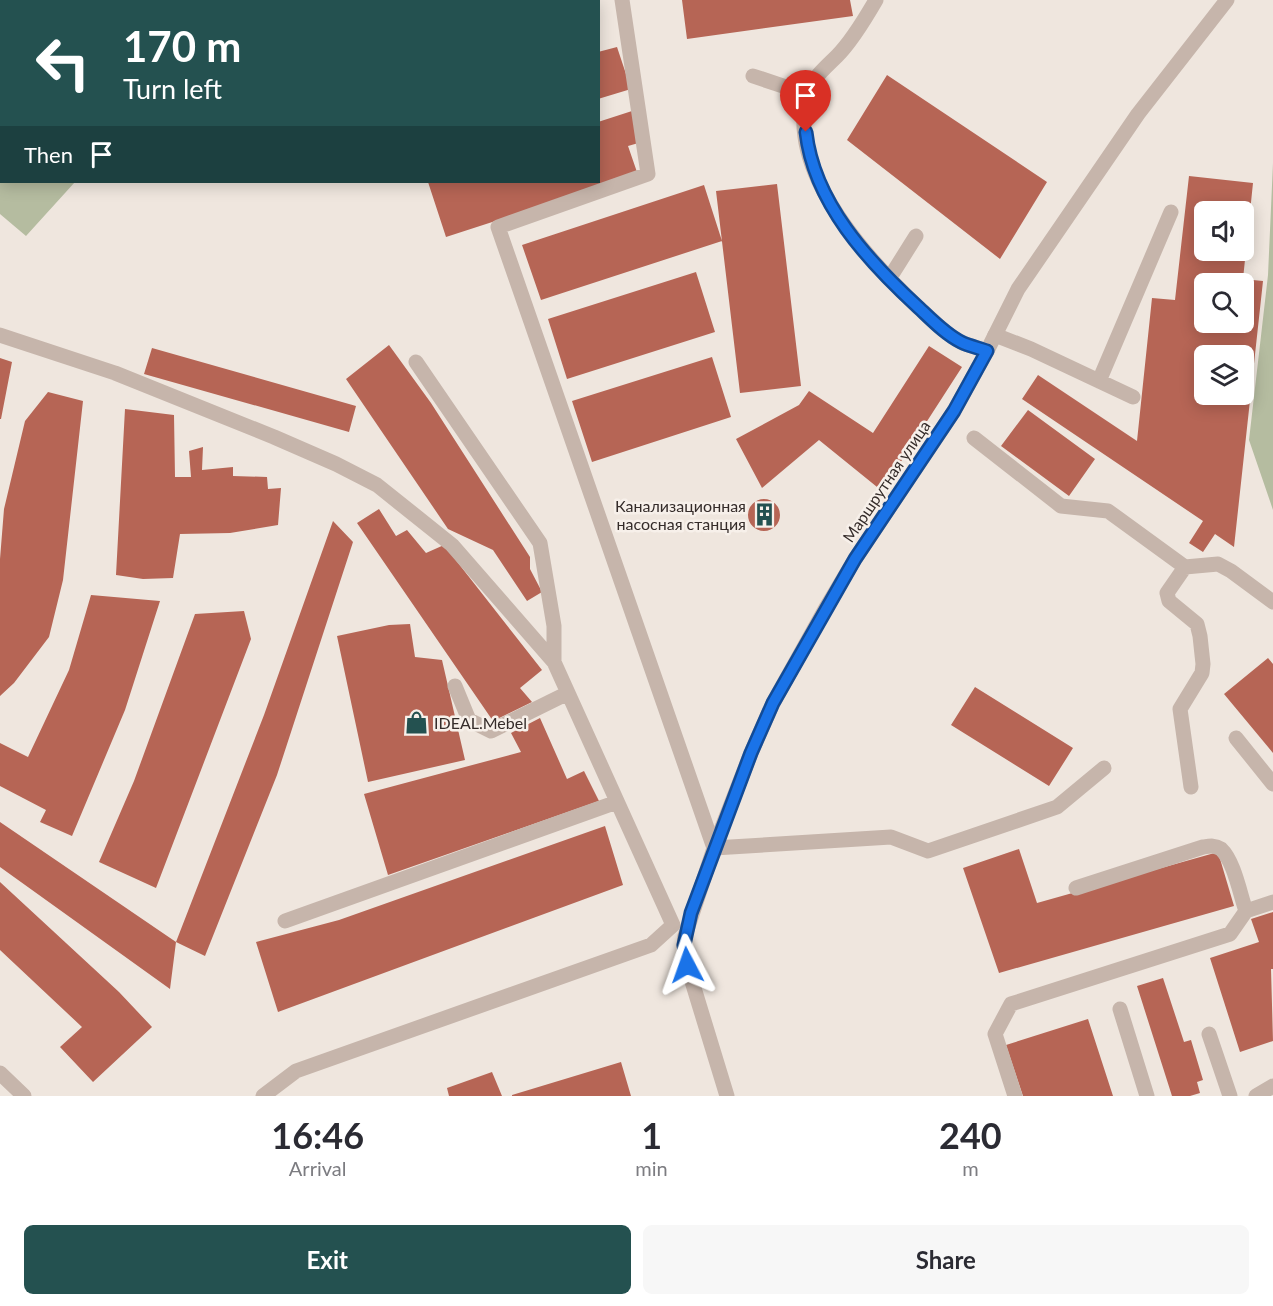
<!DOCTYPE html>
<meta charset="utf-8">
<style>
:root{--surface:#fff;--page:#f7f7f7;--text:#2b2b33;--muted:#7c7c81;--accent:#245150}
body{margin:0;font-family:Lato,sans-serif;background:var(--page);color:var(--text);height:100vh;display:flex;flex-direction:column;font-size:22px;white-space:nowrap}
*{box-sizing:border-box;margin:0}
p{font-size:20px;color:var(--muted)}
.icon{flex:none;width:33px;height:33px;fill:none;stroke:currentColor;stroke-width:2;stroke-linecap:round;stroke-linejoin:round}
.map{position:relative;height:1096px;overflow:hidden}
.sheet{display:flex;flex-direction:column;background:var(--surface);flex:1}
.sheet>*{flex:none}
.top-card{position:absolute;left:0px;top:0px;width:600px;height:183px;box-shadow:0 3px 15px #0003;background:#245150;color:#fff;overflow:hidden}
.controls{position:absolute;left:1194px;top:201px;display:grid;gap:12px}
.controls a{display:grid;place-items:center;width:60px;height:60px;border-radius:9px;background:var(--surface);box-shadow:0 3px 15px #0003;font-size:30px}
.pin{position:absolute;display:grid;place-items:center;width:51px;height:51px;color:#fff;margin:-62px -26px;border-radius:50% 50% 50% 0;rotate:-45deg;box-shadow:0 0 6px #0007}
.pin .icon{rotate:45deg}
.me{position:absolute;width:66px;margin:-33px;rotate:356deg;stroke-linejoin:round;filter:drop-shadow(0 0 4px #0008)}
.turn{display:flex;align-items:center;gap:21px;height:126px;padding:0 24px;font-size:27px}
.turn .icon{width:78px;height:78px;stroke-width:2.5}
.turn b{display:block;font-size:42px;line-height:51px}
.then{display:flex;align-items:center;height:57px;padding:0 24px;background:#0003;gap:12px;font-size:22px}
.eta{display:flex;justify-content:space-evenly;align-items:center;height:102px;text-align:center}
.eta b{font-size:36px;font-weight:700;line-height:42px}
.cta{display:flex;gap:12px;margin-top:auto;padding:12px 24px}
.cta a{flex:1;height:69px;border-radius:9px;background:var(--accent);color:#fff;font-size:24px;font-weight:700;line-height:69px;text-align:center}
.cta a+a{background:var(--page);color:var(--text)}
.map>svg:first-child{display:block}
.green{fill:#b5bca0}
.building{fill:#b66555;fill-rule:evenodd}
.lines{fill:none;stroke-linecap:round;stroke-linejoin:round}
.lane{stroke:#c6b5ab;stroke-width:15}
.street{stroke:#c6b5ab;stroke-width:15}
.route-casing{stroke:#114b97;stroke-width:15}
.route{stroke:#1a73e8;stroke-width:10}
.labels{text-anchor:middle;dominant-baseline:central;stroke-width:5;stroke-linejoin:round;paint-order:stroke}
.street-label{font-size:16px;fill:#352c2a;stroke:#f7f0ea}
.poi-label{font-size:16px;fill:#352c2a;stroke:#f7f0ea;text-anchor:end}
</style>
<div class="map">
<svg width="1273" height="1096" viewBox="0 0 1273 1096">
<rect width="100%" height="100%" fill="#efe6de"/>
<path class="green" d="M0 0H124L2 2V182H75L26 236 0 214Z
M1273 163V510L1249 440 1268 275Z"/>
<path class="building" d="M682 0H850L853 16 687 39Z
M617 47 631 89 598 99V52Z
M887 75 1047 182 1000 259 847 140Z
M632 111 642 142 628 146 638 175 446 237 428 182H598V122Z
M1189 176 1253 183 1243 279 1263 281 1234 547 1215 534 1203 552 1189 543 1203 521 1022 399 1038 375 1137 441 1152 298 1175 300ZM1204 212H1244V250H1204ZM1204 284H1244V322H1204ZM1204 356H1244V394H1204Z
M777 184 801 386 740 393 716 191Z
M704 185 722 241 541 300 522 245Z
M696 272 715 332 567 379 548 319Z
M389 345 431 403 530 557V569L542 592 527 601 493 550 448 529 346 379Z
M929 346 962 367 882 491 819 440 762 488 736 439 799 405 809 391 873 433Z
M152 348 356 406 349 432 144 374Z
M712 357 731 417 592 462 572 401Z
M0 358 12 362 1 419H0Z
M48 392 83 401 63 580 49 637 14 683 0 696V559L4 509 25 421Z
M125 409 174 415 175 477H191L189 451 203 447 202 470 233 467V476L267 477 268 489 281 488 278 525 230 533 180 534 173 578 143 579 116 575Z
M1028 410 1095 459 1069 496 1001 446Z
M748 515a16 16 0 1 1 32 0a16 16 0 1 1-32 0Z
M379 509 396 536 407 530 426 553 444 545 542 670 520 688 532 702 493 721 357 523Z
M333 521 353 542 277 775 205 956 176 942 170 989 0 867V822L176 942 264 715Z
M91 595 160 601 125 710 72 836 40 822 46 810 0 786V743L28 757 69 670Z
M244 611 251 639 156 888 99 862 134 781 195 614Z
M410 624 415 657 442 660 465 760 368 782 337 636 389 625Z
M1268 658 1273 664V753L1224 694Z
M975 687 1073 748 1049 786 951 725Z
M540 718 567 779 584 771 599 801 388 875 364 794 521 752 511 733Z
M605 826 623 885 278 1012 256 942 339 920Z
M1019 849 1037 903 1218 852 1234 906 999 973 963 868Z
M0 882 119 992 152 1027 93 1082 60 1047 82 1027 0 950Z
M1273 912V969H1271L1273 1041 1240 1052 1210 958 1259 942 1251 919Z
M1163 978 1184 1042 1191 1040 1203 1080 1197 1082 1200 1093 1190 1096H1172L1137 986Z
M1088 1019 1113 1096H1023L1006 1045Z
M621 1062 631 1096H512V1095Z
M492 1072 502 1096H449L447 1088Z"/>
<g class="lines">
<path class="lane" d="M344 0V2
M435 0V2
M512 0V2
M622 0 648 174 498 227 714 848 891 837 928 851 1057 807 1104 768
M876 0C865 19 852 41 837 56 825 68 811 79 807 96 787 173 868 260 919 308 932 319 946 335 961 342 969 346 979 348 987 351
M323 2 328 0
M753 76 807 94
M889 279 916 236
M0 335 115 373 274 437 336 464 377 485 452 545 554 662
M995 335 1031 349 1133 397
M1099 381 1171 212
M974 438 1061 506 1108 511 1185 567 1218 564 1231 571 1273 602
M1185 567 1167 593 1169 601 1197 624 1200 636 1203 664 1202 673 1180 709 1191 787
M455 686 469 720 491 731 568 693
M1236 738 1273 784
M1076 888 1203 847C1210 846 1215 845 1221 849 1234 861 1240 894 1246 911
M285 921 617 802
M1120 1009 1147 1096
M1209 1034 1230 1096
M0 1073 24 1096
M263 1096 296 1071 651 945 673 925 554 662V626L540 543 416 362
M1015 1096 995 1034 1011 1004 1230 934 1246 911 1273 902
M1256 1096 1273 1086"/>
<path class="street" d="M727 1096 687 965 684 945 685 936 714 848 751 753 773 703 827 606 855 559 954 411 987 351 1018 289 1138 114 1227 0"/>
</g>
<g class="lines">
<defs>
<path id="route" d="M687 965 684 945 691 913 751 753 773 703 855 559 954 411 987 351C979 348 969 346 961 342 945 334 931 319 918 307 868 261 814 203 806 132"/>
</defs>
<use href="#route" class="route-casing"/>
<use href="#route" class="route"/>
</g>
<defs>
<symbol id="building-bare" viewBox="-9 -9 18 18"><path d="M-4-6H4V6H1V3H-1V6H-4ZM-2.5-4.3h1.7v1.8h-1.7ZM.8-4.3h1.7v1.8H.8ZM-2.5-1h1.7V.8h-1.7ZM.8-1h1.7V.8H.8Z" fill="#245150" stroke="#f7f0ea" stroke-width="2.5" paint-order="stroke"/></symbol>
<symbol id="shop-bare" viewBox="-9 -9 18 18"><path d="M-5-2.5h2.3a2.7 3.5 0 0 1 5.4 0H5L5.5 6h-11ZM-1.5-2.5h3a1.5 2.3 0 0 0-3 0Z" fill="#245150" stroke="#f7f0ea" stroke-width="2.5" paint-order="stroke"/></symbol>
</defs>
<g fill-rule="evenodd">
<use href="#building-bare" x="748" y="498" width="33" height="33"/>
<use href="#shop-bare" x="400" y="706" width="33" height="33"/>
</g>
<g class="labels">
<g class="street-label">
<text transform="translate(886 481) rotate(-56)">Маршрутная улица</text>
</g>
<g class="poi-label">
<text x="746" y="505">Канализационная<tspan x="746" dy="18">насосная станция</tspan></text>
<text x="434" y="722" text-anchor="start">IDEAL.Mebel</text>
</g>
</g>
</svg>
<div class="controls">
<a><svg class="icon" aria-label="sound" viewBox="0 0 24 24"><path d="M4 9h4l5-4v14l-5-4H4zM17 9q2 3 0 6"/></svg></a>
<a><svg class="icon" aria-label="search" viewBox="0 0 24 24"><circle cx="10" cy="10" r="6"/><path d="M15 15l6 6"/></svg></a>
<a><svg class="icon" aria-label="layers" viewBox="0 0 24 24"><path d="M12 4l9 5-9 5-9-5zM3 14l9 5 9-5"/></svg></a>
</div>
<div class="pin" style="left:806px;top:132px;background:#d93025"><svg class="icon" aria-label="arrive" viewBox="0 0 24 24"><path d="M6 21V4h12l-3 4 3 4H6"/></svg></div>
<svg class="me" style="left:687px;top:965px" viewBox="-20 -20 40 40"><path d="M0-17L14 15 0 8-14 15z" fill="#1a73e8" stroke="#fff" stroke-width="4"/></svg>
<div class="top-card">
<div class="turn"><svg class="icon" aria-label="left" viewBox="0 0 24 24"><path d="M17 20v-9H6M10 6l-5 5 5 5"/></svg><div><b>170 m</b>Turn left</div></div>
<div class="then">Then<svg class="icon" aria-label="arrive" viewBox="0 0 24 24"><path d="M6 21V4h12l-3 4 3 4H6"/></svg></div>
</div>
</div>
<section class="sheet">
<div class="eta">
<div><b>16:46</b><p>Arrival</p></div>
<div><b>1</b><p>min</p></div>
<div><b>240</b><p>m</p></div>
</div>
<div class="cta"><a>Exit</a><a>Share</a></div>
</section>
